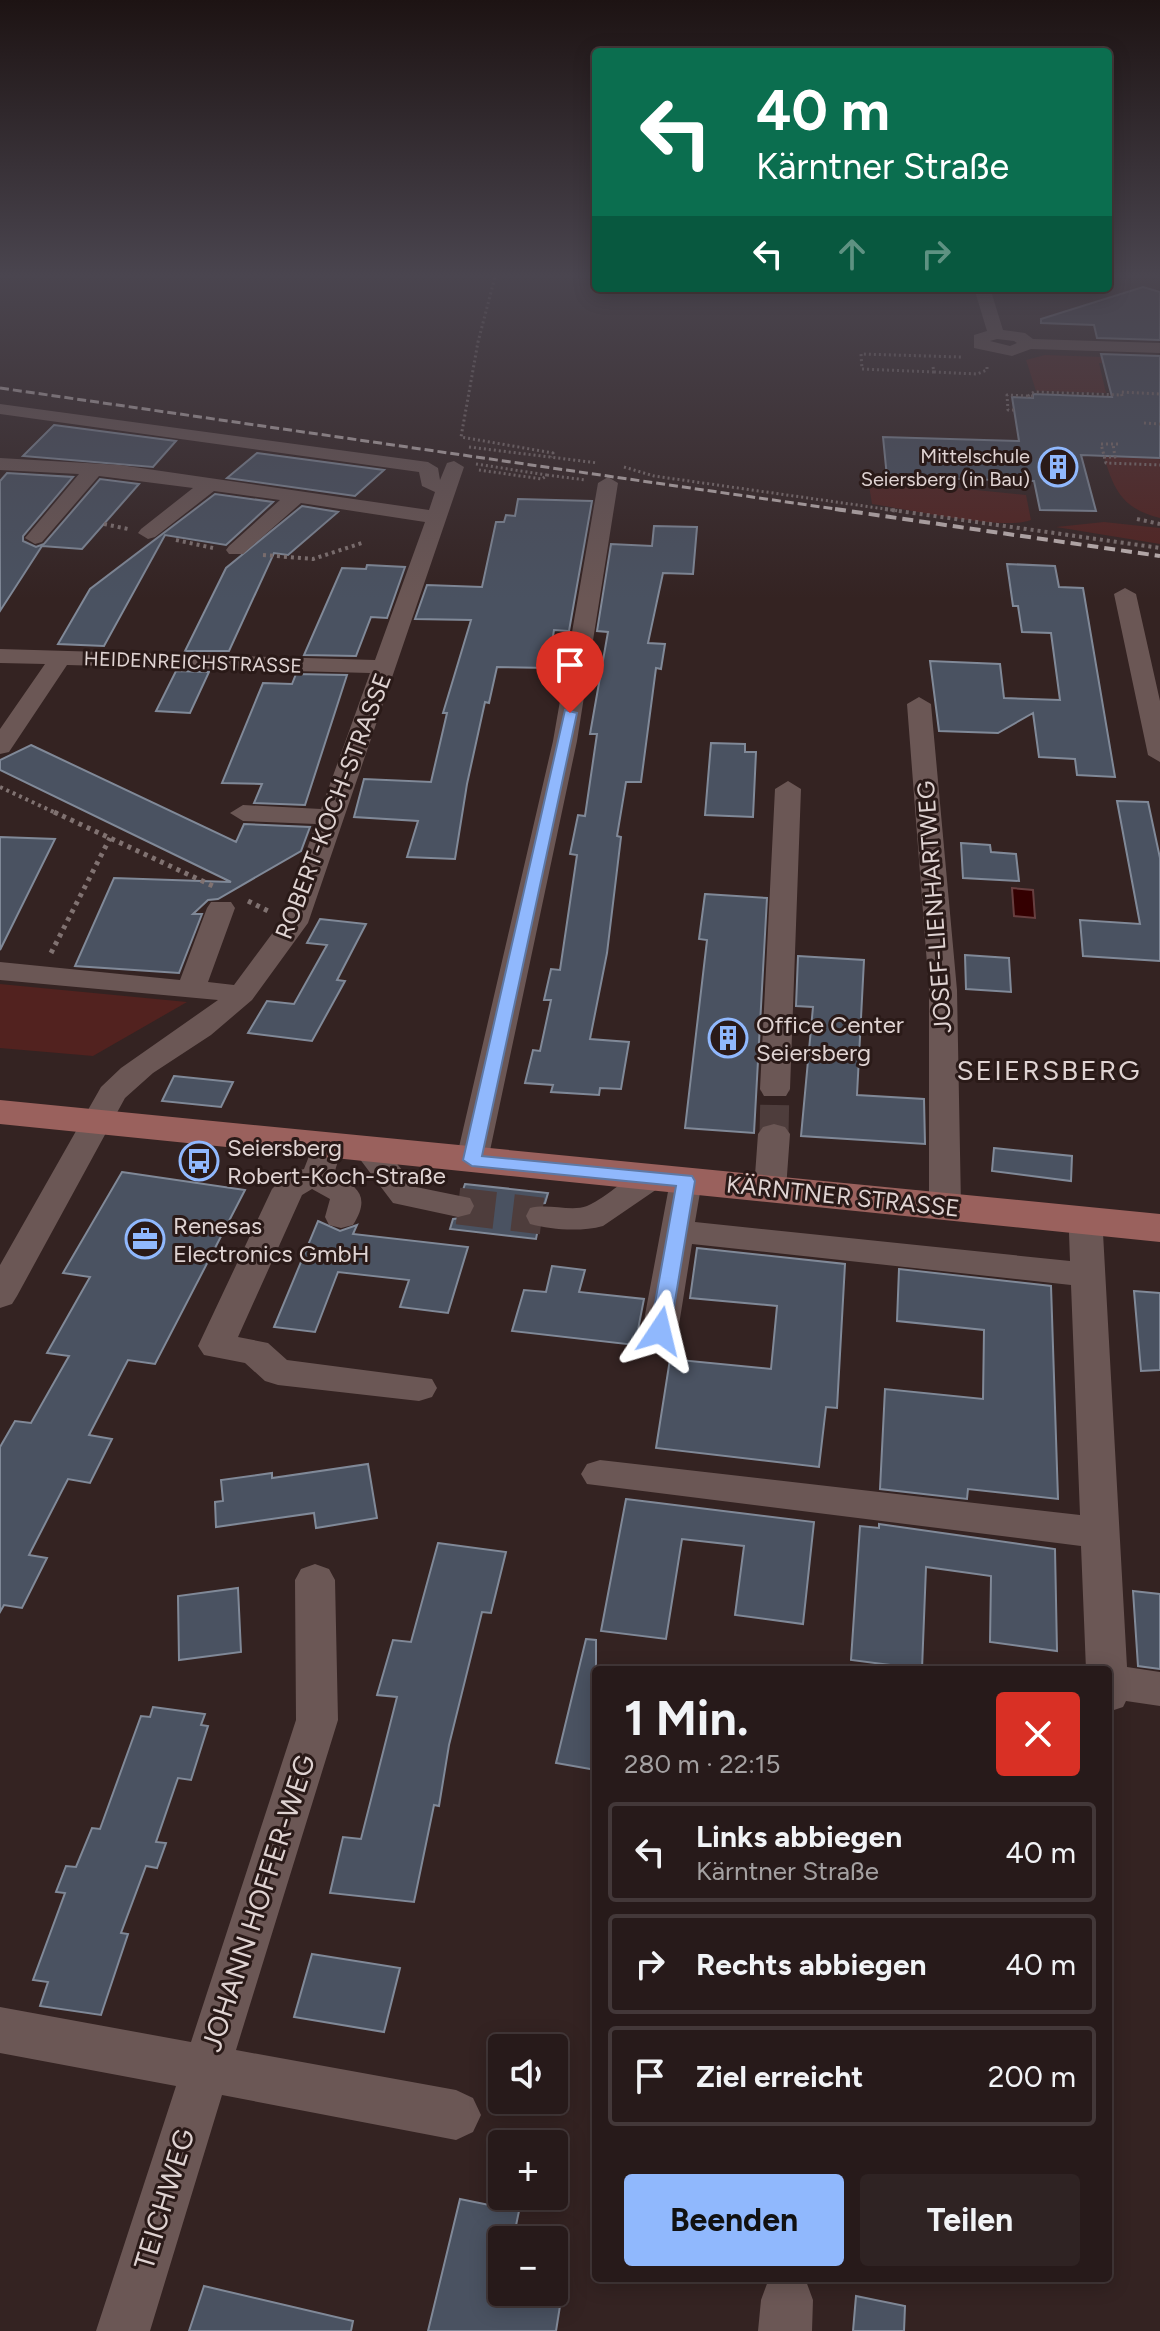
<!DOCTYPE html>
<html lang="de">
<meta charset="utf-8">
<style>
:root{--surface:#271a1a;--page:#2f2323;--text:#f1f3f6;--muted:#a4a1a2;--line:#433839;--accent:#90b8fd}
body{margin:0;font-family:Figtree,sans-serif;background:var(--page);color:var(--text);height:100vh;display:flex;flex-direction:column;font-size:30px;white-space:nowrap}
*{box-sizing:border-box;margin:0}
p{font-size:26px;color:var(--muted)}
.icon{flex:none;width:44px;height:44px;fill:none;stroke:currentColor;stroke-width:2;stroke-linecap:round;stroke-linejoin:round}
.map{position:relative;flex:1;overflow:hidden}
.sheet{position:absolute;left:592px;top:1666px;width:520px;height:616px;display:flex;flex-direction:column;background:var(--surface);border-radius:8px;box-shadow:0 4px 20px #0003,0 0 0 2px var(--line)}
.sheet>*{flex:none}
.hud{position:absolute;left:592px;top:48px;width:520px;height:244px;border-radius:8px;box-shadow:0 4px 20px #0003,0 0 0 2px var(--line);background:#0b6e4f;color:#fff;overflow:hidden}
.buttons{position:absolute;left:488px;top:2034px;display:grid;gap:16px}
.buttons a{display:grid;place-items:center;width:80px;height:80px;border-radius:8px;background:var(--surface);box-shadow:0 4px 20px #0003,0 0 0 2px var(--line);font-size:40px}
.pin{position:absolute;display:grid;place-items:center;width:68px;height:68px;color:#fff;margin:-82px -34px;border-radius:50% 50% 50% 0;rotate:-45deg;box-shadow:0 0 8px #0007}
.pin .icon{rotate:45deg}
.me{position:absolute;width:88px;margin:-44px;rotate:10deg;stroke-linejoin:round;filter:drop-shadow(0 0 6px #0008)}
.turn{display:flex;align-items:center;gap:28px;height:168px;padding:0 32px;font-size:36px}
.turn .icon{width:104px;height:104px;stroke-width:2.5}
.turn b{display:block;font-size:56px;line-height:68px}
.lanes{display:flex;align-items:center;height:76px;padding:0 32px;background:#0003;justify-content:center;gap:40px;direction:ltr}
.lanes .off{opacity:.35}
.round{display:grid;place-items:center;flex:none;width:84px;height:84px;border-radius:8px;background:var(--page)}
.overview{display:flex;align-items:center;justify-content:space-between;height:136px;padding:0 32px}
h1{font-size:48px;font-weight:700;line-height:60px}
.button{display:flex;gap:16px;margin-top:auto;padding:16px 32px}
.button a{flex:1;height:92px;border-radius:8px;background:var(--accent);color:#111;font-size:32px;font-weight:700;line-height:92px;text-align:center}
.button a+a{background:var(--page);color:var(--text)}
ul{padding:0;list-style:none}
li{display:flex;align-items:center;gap:24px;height:100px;margin:0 16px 12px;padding:0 16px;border:4px solid var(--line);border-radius:8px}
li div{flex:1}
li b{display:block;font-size:30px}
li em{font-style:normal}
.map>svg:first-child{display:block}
.green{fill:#52221f}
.water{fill:#340001;stroke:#673f40;stroke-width:2}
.building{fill:#4a5261;stroke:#808998;stroke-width:2}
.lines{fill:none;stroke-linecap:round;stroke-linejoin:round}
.minor-tunnel-far1{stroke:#4e3d3c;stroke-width:29;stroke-dasharray:29 14;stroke-linecap:butt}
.minor-tunnel{stroke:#4e3d3c;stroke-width:37;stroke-dasharray:37 18;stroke-linecap:butt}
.path-far2{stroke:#807271;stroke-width:3;stroke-dasharray:2 3;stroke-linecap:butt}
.path-far1{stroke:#807271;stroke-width:4;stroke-dasharray:3 4;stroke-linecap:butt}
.path{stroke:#807271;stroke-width:5;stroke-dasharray:4 5;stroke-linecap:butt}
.minor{fill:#6b5755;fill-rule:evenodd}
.major{fill:#9a615d;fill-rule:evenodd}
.rail-far1{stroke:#c3b6b5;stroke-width:3;stroke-dasharray:9 4;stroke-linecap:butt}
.rail{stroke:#c3b6b5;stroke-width:4;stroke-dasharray:11 6;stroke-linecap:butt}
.route{fill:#90b8fd;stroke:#5e78a4;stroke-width:2}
.labels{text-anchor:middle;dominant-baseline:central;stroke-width:6;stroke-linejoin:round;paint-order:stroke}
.far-poi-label{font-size:20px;fill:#dfd3d2;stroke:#2a1a18;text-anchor:end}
.far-street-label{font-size:20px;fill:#dfd3d2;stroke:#2a1a18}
.street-label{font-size:24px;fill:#dfd3d2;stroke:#2a1a18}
.poi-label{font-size:24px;fill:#dfd3d2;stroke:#2a1a18;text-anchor:start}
.quarter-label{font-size:28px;letter-spacing:2px;fill:#dfd3d2;stroke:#2a1a18}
.near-street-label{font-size:28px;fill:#dfd3d2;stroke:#2a1a18}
</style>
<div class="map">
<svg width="1160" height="2331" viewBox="0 0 1160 2331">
<rect width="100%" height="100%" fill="#342322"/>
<path class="green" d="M1045 355 1160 359V365L1099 363 1106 393 1036 391 1026 360Z
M1100 445 1112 446 1115 457 1160 459V518C1116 507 1113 484 1100 445Z
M868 479 1026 495 1031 520C1004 531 905 509 872 504Z
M1104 522 1160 528V544L1056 527Z
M0 984 187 1002 93 1056 0 1048Z"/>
<path class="water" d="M1012 888 1033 890 1035 918 1014 916Z"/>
<path class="building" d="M1143 287 1160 292V340L1097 338 1094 325 1041 323V319Z
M1101 354 1160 356V458L1081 455 1096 511 1040 510 1034 481 887 477 883 437 1019 441 1012 397 1033 398V394L1112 397Z
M54 425 176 441 153 467 23 456Z
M257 453 384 470 355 496 227 478Z
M7 473 73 477 23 536V541L36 547 44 544 100 479 139 484 82 549 42 546 0 611V481Z
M215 494 273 502 226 545 165 535 104 646 58 644 90 589Z
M518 499 592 501 569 631 554 630 548 668 497 667 489 703 485 702 467 784 455 859 407 857 418 821 354 817 364 779 431 782 447 713H443L471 620 415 619 427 585 482 587 496 522H504L506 515 515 516Z
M302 506 338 512 288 555 274 553 229 651H185L226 568Z
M654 526 697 527 693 574 663 573 648 643 665 644 661 669 656 668 641 782H626L617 836 621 837 607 953 590 1039 629 1042 621 1089 600 1088 599 1095 551 1092 553 1085 525 1083 533 1050 540 1051 551 1000H544L551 969 560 970 577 855 570 854 578 815 585 816 597 734H590L608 632 597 631 611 544 652 546Z
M1007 564 1055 566 1059 587 1083 588 1115 777 1077 775 1075 759 1039 757 1033 713 998 733 939 731 930 661 1000 664 1004 698 1060 700 1051 633 1022 632 1018 606H1013Z
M367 565 405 567 387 618 371 617 356 656 304 655 342 568 366 569Z
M176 671 209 672 190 713 156 711Z
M296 674 347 675 305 805 254 803 262 784 222 783 263 683 292 684Z
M711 743 745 744V752H756L753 817 705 815Z
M31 745 236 842 244 824 310 827 301 851 218 899 208 900 193 914H202L179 973 75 966 114 878 231 882 0 770V760Z
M1117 801 1148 802 1160 858V961L1083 956 1080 920 1140 924Z
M0 837 55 839 0 950Z
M961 843 990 845 991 852 1016 854 1019 881 963 878Z
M705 894 767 898 754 1133 685 1128 707 940 699 939Z
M320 919 366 924 337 980 345 981 312 1041 248 1033 267 1001 294 1004 327 945 307 943Z
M965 955 1009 958 1011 992 966 989Z
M798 956 864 960 857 1095 924 1099 925 1144 801 1136 813 1007 796 1006Z
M174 1076 233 1082 221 1107 162 1101Z
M994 1148 1072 1156 1071 1181 992 1171Z
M122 1172 245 1190 155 1364 128 1360 89 1435 112 1439 90 1483 68 1479 29 1555 47 1558 22 1608 4 1605 0 1612V1447L15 1421 31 1423 69 1356 47 1353 90 1277 63 1273Z
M465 1184 548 1193 545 1203 529 1205 523 1215 527 1225 538 1229 536 1239 450 1229 453 1219 471 1217 477 1207 473 1197 462 1193Z
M318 1221 340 1231 357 1225 353 1234 468 1247 448 1313 400 1307 409 1280 338 1272 315 1332 274 1327Z
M697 1248 845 1264 837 1408 826 1407 819 1467 656 1448 670 1359 771 1369 777 1306 690 1298Z
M552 1266 585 1270 579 1292 644 1299 635 1345 512 1331 524 1290 546 1292Z
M899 1269 1051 1286 1058 1499 968 1489 967 1499 880 1489 885 1389 983 1399 984 1330 897 1321Z
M1134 1291 1160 1293V1370L1141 1371Z
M368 1464 377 1518 316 1528 314 1513 216 1527 215 1502 223 1501 221 1480 272 1473V1478Z
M626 1499 814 1522 803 1624 735 1615 744 1546 682 1539 666 1639 601 1631Z
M879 1524 1055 1549 1057 1651 990 1642 991 1576 926 1567 922 1669 851 1660 860 1526 879 1528Z
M438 1543 506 1552 491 1613 482 1612 449 1745 439 1806 434 1805 414 1902 330 1893 343 1837 361 1839 397 1697 377 1695 393 1640 411 1642Z
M238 1588 241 1652 179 1660 178 1596Z
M1133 1591 1160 1594V1669L1138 1666Z
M586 1639 596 1640V1770L556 1763Z
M153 1707 205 1714 201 1725 208 1726 191 1780 178 1778 156 1842 166 1843 157 1868 146 1866 121 1933 128 1934 101 2015 40 2006 48 1982 33 1980 65 1893 56 1892 66 1866 76 1867 92 1828 100 1829 141 1716 150 1717Z
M312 1954 400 1968 384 2032 294 2017Z
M460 2199 519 2211 513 2240H502V2294L560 2306 556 2331H428Z
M204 2286 353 2321 351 2331H189Z
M856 2296 905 2306 904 2331H853Z"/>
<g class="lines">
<path class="minor-tunnel-far1" d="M774 1134 775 1089"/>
<path class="minor-tunnel" d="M458 1206 542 1216"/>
<path class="path-far2" d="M496 273 478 342 461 437 553 453 551 457
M933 367 934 372 977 374 987 370V366
M934 372 862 369 861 354 961 357
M1033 396H1028L1034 392 1122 395
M1122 396 1121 392 1160 394
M1014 410H1008L1007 395 1028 396
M1144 423 1160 424
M1118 444H1101L1106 463 1160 465
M469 447 598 463
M1104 457H1115L1113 444
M476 464 547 475 542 479 479 470
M624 467 654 476 899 511
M547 475 586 480"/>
<path class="path-far1" d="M885 509 1160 548
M1137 519 1160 524
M104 524 128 529
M176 540 213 548
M263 555 313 559 362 543
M0 787 58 814"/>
<path class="path" d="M54 812 213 886
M248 901 268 911
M51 953 110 838"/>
<path class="minor" d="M974 288H990L1003 330 1025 333 1033 339 1160 343V353L1031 349 1012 356 974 348V335L987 331ZM997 339 1014 341 1017 343 1010 346 990 341Z
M0 404 428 462 438 468 440 480 447 463 454 461 464 467 308 923 252 1000 211 1035 153 1073 125 1098 17 1296 12 1304 0 1308V1265L101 1087 121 1068 218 1000 0 980V962L180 980 207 908 211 902H231L235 908 208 982 234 985 280 923 316 824 243 821 230 813 243 805 321 809 370 673 67 665 9 752 0 754V729L45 664 0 663V649L375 660 425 522 301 503 243 554H229L226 550 229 546 280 500 214 491 155 537 148 539 138 533 141 529 193 488 99 476 42 542 35 544 25 538 79 474 0 470V458L120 465 429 510 435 492 422 486 419 472 0 414Z
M608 477 618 483 577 741 488 1160 483 1167 472 1170 461 1167 456 1160 553 741 598 483Z
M1125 588 1136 594 1160 701V762L1148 755 1114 594Z
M919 697 931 704 957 990 961 1206 957 1214 945 1217 933 1214 929 1206V990L907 704Z
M788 781 801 789 790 1089 786 1096H764L760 1089 775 789Z
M774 1124 785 1127 790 1134 786 1189 781 1196 770 1200 759 1196 754 1189 758 1134 763 1127Z
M327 1135 338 1138 343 1145 334 1174C360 1187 370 1198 353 1225L341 1228 329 1225 325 1217 330 1199 312 1189 302 1195 238 1337 268 1343 287 1360 432 1379 437 1388 432 1397 419 1401 278 1385 265 1381 245 1363 204 1355 198 1346 272 1189 288 1173 304 1169 316 1138Z
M369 1140 380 1143 416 1187 470 1198 474 1206 470 1214 458 1217 393 1203 353 1150 358 1143Z
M652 1168 663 1171 668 1178 663 1185 603 1226C581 1232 552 1230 530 1224L526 1216 530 1208C548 1203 571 1212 587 1206 610 1196 627 1174 652 1168Z
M686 1171 697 1174 702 1181 695 1222 1070 1261 1069 1233 1077 1212 1089 1209 1101 1212 1106 1220 1103 1233 1127 1667 1160 1672V1706L1126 1701 1123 1707 1108 1712V1670H1086L1081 1546 587 1484 581 1474 587 1464 600 1460 1080 1515 1071 1285 692 1244 678 1331 672 1340 660 1343 648 1340 642 1331 670 1181 675 1174Z
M315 1564 329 1569 335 1580 338 1720 236 2050 456 2090 473 2098 481 2115 473 2132 456 2140 222 2095 150 2331H96L176 2086 0 2053V2007L191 2042 296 1720 295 1580 301 1569Z
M776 2278 806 2281 813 2300 812 2331H758L761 2300 768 2281Z"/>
<path class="major" d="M0 1100 1160 1214V1242L0 1124Z"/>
<path class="rail-far1" d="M0 388 849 511"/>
<path class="rail" d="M835 509 1160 556"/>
</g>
<linearGradient id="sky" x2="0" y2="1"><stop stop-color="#1d1313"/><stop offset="0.46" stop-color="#4a454f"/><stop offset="1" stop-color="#4a454f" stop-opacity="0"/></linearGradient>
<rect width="1160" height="599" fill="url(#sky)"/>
<path class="route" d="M565 710 577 713 482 1156 692 1176 695 1181 670 1331 660 1338 650 1331 676 1186 472 1166 463 1160Z"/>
<defs>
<symbol id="building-ring" viewBox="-11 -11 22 22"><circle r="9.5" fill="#2a1a18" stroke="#90b8fd" stroke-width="1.5"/><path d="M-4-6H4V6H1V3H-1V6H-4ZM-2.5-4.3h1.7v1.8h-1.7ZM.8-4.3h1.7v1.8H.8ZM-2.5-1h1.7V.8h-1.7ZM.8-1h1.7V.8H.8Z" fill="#90b8fd"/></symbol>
<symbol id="bus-ring" viewBox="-11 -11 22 22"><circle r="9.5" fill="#2a1a18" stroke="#90b8fd" stroke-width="1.5"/><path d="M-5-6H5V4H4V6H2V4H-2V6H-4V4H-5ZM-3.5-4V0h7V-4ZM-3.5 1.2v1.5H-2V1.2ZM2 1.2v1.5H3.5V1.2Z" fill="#90b8fd"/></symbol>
<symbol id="office-ring" viewBox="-11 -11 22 22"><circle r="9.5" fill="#2a1a18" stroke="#90b8fd" stroke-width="1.5"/><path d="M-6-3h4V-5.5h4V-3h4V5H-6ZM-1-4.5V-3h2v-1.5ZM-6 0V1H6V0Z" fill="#90b8fd"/></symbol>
</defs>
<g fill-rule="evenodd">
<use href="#building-ring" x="1036" y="445" width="44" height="44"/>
<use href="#building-ring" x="706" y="1016" width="44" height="44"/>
<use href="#bus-ring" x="177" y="1139" width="44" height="44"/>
<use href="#office-ring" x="123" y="1217" width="44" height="44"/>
</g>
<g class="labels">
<g class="far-poi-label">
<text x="1030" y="456">Mittelschule<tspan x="1030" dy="23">Seiersberg (in Bau)</tspan></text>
</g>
<g class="far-street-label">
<text transform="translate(193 662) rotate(2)">HEIDENREICHSTRASSE</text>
</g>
<g class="street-label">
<text transform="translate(333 806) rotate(-69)">ROBERT-KOCH-STRASSE</text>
<text transform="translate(934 907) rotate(-94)">JOSEF-LIENHARTWEG</text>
<text transform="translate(843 1196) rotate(6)">KÄRNTNER STRASSE</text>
</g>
<g class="poi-label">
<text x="756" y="1024">Office Center<tspan x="756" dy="28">Seiersberg</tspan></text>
<text x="227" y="1147">Seiersberg<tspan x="227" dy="28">Robert-Koch-Straße</tspan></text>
<text x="173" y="1225">Renesas<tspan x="173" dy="28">Electronics GmbH</tspan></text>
</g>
<g class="quarter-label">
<text x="1049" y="1070">SEIERSBERG</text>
</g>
<g class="near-street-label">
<text transform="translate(258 1903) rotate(-72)">JOHANN HOFFER-WEG</text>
<text transform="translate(164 2199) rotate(-73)">TEICHWEG</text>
</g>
</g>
</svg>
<div class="buttons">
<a><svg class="icon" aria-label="sound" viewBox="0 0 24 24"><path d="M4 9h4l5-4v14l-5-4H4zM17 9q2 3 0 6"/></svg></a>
<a>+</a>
<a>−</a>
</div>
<div class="pin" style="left:570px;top:713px;background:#d93025"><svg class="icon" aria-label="arrive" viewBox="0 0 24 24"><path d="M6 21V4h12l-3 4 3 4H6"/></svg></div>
<svg class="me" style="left:660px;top:1331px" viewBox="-20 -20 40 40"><path d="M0-17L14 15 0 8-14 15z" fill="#90b8fd" stroke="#fff" stroke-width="4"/></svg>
<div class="hud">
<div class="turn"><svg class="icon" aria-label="left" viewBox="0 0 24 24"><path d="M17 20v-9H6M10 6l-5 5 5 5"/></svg><div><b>40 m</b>Kärntner Straße</div></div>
<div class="lanes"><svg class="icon" aria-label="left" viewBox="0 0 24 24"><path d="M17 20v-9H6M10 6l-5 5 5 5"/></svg><svg class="icon off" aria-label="ahead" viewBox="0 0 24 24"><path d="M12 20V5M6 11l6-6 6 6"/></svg><svg class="icon off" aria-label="right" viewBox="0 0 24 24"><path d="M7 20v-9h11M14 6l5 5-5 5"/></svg></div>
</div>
<section class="sheet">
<div class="overview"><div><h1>1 Min.</h1><p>280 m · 22:15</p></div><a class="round" style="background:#d93025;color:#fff"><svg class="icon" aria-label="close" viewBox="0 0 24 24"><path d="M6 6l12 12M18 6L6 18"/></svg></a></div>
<ul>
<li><svg class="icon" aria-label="left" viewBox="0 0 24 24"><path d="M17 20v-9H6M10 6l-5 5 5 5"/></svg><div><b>Links abbiegen</b><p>Kärntner Straße</p></div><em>40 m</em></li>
<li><svg class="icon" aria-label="right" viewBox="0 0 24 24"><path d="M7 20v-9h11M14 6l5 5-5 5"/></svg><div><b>Rechts abbiegen</b></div><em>40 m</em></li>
<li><svg class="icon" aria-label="arrive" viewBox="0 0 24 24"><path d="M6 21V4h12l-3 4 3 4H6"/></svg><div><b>Ziel erreicht</b></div><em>200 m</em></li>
</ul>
<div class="button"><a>Beenden</a><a>Teilen</a></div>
</section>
</div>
